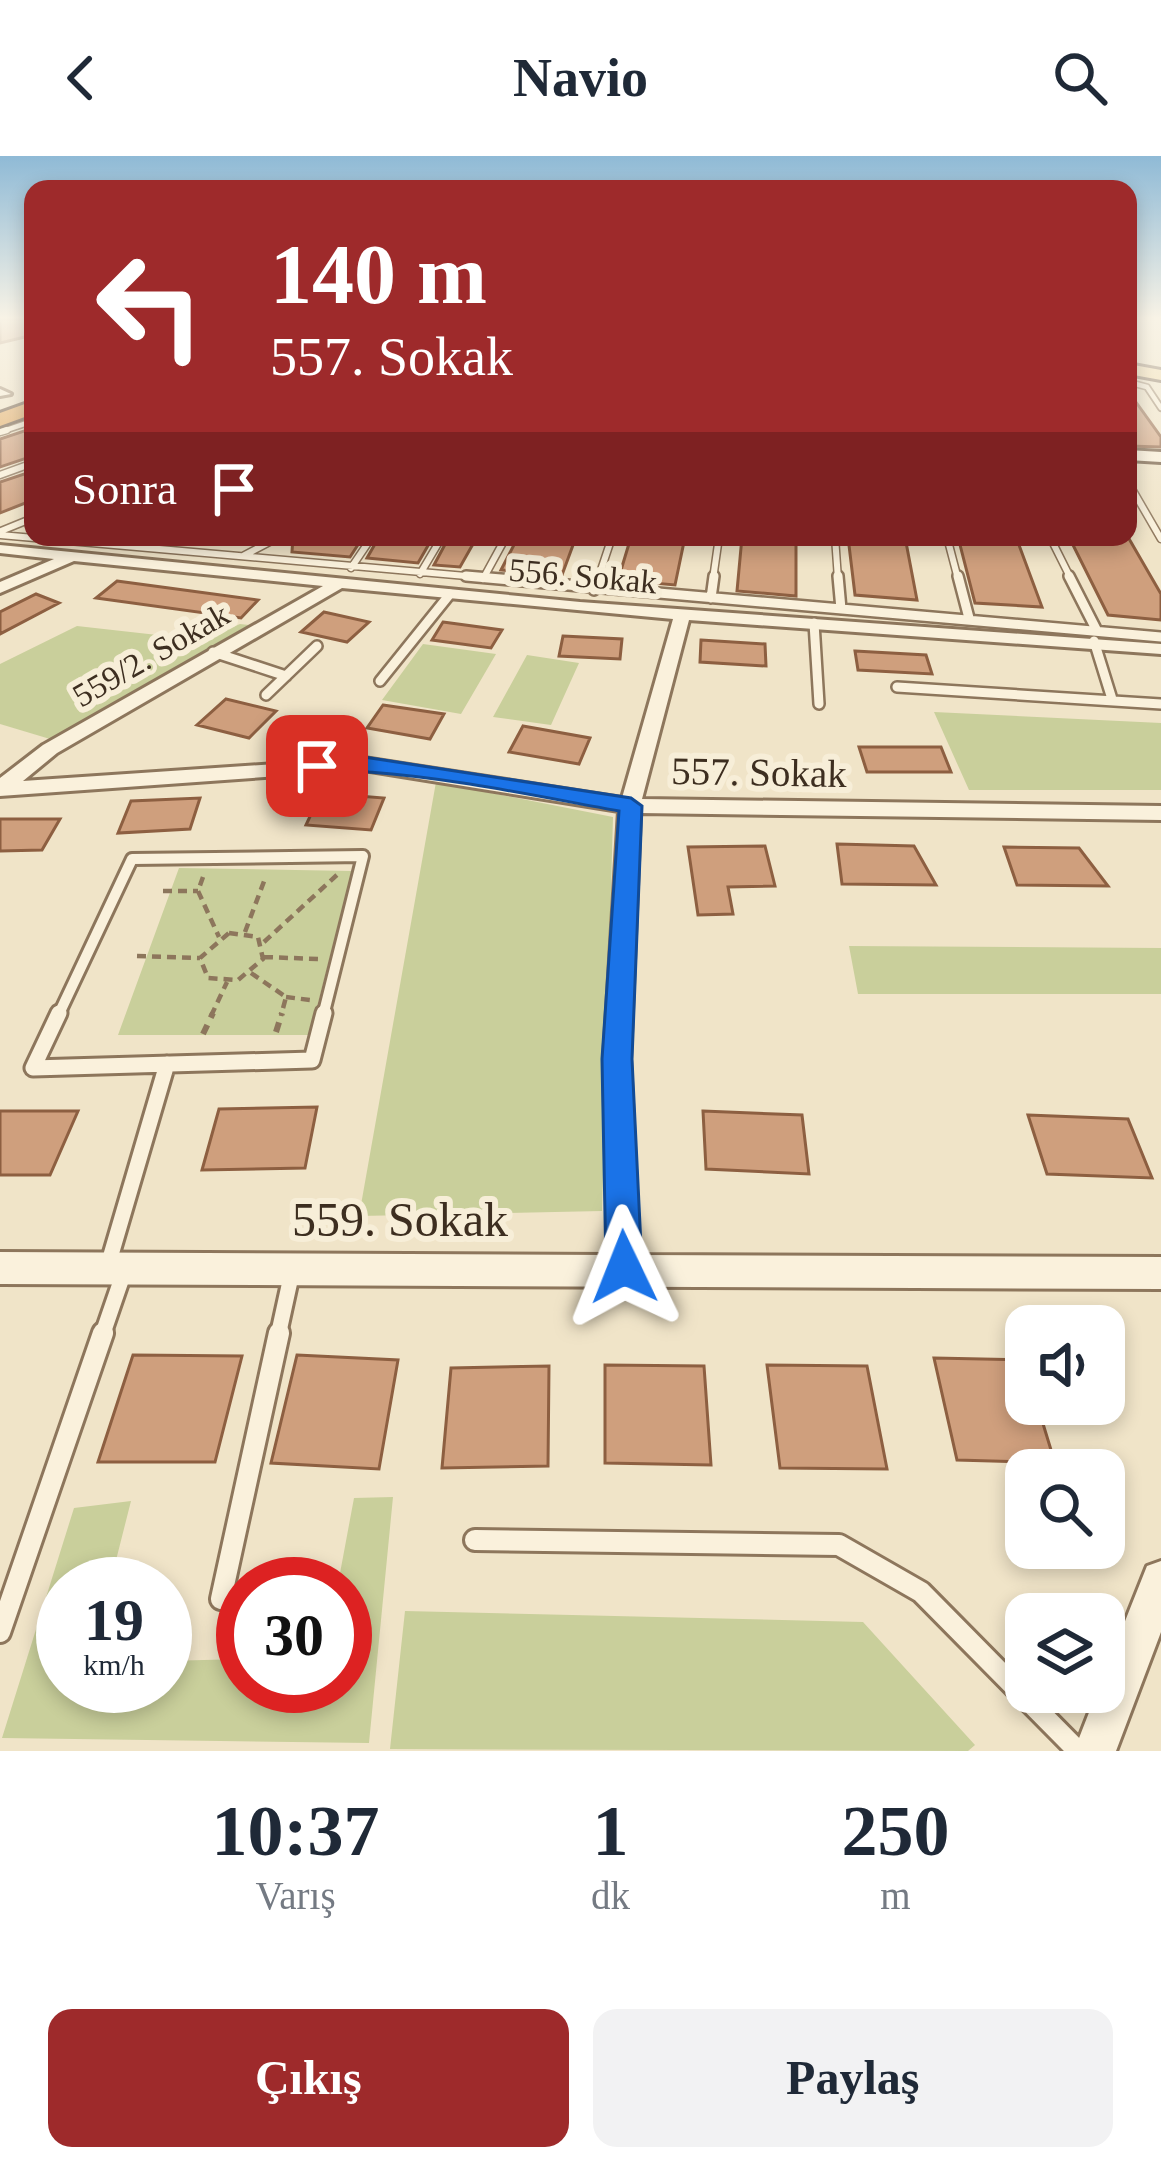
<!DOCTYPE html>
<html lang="tr">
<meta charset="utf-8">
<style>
:root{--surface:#fff;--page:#f2f2f3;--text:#1f2937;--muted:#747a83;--accent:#9e2a2b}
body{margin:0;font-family:"Times New Roman",serif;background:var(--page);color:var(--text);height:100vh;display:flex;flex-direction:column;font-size:45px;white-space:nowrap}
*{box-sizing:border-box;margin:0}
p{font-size:39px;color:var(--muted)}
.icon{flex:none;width:66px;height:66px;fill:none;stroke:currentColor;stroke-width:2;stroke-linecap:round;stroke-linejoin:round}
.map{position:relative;height:1595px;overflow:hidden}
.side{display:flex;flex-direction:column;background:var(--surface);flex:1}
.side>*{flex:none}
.banner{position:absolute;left:24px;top:24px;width:1113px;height:366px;border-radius:24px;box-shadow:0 6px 18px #0003;background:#9e2a2b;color:#fff;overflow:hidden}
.fabs{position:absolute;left:1005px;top:1149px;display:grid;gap:24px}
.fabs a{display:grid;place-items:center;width:120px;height:120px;border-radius:24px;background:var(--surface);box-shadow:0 6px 18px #0003;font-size:60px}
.speed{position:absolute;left:36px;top:1401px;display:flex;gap:24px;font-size:60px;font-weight:700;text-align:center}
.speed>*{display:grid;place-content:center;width:156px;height:156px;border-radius:50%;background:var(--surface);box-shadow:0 6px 18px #0003;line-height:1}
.speed small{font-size:30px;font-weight:400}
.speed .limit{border:18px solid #d22;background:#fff;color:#111}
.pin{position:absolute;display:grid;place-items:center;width:102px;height:102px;color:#fff;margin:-51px;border-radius:24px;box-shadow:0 6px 18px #0006}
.me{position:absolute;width:132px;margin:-66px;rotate:358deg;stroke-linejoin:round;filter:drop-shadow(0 0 9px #0008)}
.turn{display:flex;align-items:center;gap:42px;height:252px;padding:0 48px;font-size:54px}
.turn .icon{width:156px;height:156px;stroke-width:2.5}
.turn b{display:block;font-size:84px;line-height:102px}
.then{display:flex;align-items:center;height:114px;padding:0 48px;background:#0003;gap:24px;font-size:45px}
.eta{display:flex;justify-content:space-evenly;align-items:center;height:204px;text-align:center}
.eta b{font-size:72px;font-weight:800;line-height:84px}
.action{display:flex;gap:24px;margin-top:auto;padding:24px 48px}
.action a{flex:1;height:138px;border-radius:24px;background:var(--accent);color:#fff;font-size:48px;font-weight:800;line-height:138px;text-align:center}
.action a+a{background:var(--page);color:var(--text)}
header{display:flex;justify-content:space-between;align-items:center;height:156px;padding:0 48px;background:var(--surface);font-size:54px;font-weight:800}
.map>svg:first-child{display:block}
.green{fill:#c9cf9b}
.building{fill:#cf9f7d;stroke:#8d5f41;stroke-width:3}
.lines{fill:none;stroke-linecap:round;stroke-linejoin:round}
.lane-far5-casing{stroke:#8d765c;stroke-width:8}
.lane-far4-casing{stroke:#8d765c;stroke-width:9}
.lane-far3-casing{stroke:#8d765c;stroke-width:14}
.lane-far2-casing{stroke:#8d765c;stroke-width:16}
.lane-far1-casing{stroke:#8d765c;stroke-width:21}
.lane-casing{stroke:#8d765c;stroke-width:26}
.street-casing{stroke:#8d765c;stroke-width:6}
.secondary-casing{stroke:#6f573f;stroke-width:6}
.primary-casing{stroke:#5b4430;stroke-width:6}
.highway-casing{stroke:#5b4430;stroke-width:6}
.path-far1{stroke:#8d765c;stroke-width:4.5;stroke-dasharray:9 6;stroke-linecap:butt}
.path{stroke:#8d765c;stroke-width:6;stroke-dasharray:10 8;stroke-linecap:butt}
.lane-far5{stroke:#faf1dc;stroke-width:4.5}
.lane-far4{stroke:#faf1dc;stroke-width:6}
.lane-far3{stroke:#faf1dc;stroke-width:9}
.lane-far2{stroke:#faf1dc;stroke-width:10}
.lane-far1{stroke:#faf1dc;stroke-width:15}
.lane{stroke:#faf1dc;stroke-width:20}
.street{fill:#faf1dc;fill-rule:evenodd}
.secondary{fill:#faf1dc;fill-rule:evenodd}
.primary{fill:#f3d9a0;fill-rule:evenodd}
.highway{fill:#e0a458;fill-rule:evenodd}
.route{fill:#1a73e8;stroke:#114b97;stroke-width:3}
.labels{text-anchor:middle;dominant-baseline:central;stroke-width:12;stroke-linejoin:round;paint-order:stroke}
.far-street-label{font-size:33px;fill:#3d2e20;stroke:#f7eed8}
.street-label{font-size:39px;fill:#3d2e20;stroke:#f7eed8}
.near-street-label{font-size:48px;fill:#3d2e20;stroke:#f7eed8}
</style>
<header><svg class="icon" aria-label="back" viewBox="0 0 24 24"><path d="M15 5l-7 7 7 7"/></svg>Navio<svg class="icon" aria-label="search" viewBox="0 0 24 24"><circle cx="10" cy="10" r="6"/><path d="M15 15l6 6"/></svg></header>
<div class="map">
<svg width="1161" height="1595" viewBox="0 0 1161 1595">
<rect width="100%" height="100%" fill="#f0e4c8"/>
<path class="green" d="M240 468 249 469 50 583 0 568V508L77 470 202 484Z
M423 488 496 498 461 558 382 544Z
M527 499 579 507 551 569 493 561Z
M934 556 1161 567V634H969Z
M436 626 613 661 602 1055 359 1060Z
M179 712 352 715 310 879H118Z
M849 790 1161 792V838H858Z
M393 1341 369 1587 2 1582 74 1352 131 1345 110 1428H63V1530H165V1505L243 1503V1530H345V1428H338L354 1342Z
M405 1455 863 1466 975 1589 968 1595 390 1593Z"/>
<path class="building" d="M0 163H33V179L0 187Z
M1128 235 1161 281V291L1128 290Z
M33 272V300L0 311V283Z
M33 315V344L0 357V326Z
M293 381H363L350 401 292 396Z
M379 381H433L418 407 367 402Z
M449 381H477L460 411 434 409Z
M518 381H576L562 419 501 414Z
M631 381H685L675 429 618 424Z
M742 381H796V440L737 435Z
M848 381H905L917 444 855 439Z
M958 381H1016L1042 451 975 447Z
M1069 381H1128L1161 438V464L1108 459Z
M117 425 169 432 258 444 241 462 96 442Z
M36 438 59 447 0 478V456Z
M324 456 369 466 347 486 301 476Z
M443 466 502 474 491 492 432 484Z
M563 480 622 483 620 503 559 500Z
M701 484 765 488 766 510 700 506Z
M855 495 926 499 932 518 858 514Z
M226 543 276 555 249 582 197 569Z
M383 549 444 558 430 583 367 572Z
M523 570 590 582 579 608 509 596Z
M859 591H941L951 616H867Z
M321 637 384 642 371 674 306 669Z
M200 642 190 673 118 677 131 645Z
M0 663H60L42 694 0 695Z
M837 688 914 690 936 729 842 728Z
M765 690 775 730 728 731 733 758 698 759 688 691Z
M1004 691 1079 692 1108 730 1017 729Z
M317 951 305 1012 202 1014 219 953Z
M0 955H78L50 1019H0Z
M703 955 802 959 809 1018 706 1013Z
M1028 959 1128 963 1152 1022 1047 1018Z
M133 1199 242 1200 215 1306H98Z
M297 1199 398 1204 379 1313 271 1307Z
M934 1202 1026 1204V1248H1037L1055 1307 957 1304Z
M605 1209 704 1210 711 1309 605 1307Z
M767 1209 867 1210 887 1313 780 1312Z
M549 1210 548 1310 442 1312 451 1212Z"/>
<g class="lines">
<defs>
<path id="lane-far5" d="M1128 226 1147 231 1161 252
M0 276 33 265"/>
<path id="lane-far4" d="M0 276 7 274
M0 319 33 307
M1128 326 1161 383
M1 375 33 362
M0 379 500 423
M835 381 838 423
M947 381 958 423
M1050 381 1071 423
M243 400 279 381
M351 412 372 381
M420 418 442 381
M483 423 506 381
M598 423 612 381
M713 423 719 381"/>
<path id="lane-far3" d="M466 420 1161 481
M838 420 841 453
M958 420 969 462
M1069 420 1096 473
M594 434 599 420
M711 442 714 420
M814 467 819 548
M1094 485 1112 543
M213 496 286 520
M380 525 450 438
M897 531 1161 548
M266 539 317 490"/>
<path id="lane-far2" d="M58 860 132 703 363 700 323 860"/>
<path id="lane-far1" d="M59 857 33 912 312 904 324 857
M108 1109 167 908
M102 1180 124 1116
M278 1180 292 1116"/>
<path id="lane" d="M475 1384 839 1389 921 1436 1078 1595
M221 1443 279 1177
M0 1476 103 1177"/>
<path id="street" d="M0 233 11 238 0 240Z
M0 389 580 446 1161 488V498L689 464 642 643 1161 650V664L640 657 630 903 639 1099 1161 1101V1133L0 1128V1096L608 1099 604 903 619 655 364 614 0 640V622L43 589 323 430 74 405 0 437V426L54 403 0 397ZM342 432 673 463 622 642 364 602 23 625 57 597Z
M1161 1405V1476L1116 1595H1074L1097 1536H1104V1518L1147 1410Z"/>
<path id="secondary" d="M1128 294 1161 296V306L1128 304Z"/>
<path id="primary" d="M1128 208 1161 214V224L1128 218Z"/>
<path id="highway" d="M33 245V258L0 270V257Z"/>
</defs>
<use href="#lane-far5" class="lane-far5-casing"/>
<use href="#lane-far4" class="lane-far4-casing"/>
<use href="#lane-far3" class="lane-far3-casing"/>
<use href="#lane-far2" class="lane-far2-casing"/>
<use href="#lane-far1" class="lane-far1-casing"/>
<use href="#lane" class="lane-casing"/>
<use href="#street" class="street-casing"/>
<use href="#secondary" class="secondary-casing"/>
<use href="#primary" class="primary-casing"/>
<use href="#highway" class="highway-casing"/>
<path class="path-far1" d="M203 721 198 735 219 781
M163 735H198
M245 776 266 720
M229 777 258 781 263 803 238 824 208 822 200 802Z
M264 786 339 717
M137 800 200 802
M264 801 318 803
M251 817 286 841 281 860
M286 841 310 844
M211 860 227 826"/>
<path class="path" d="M276 876 282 857
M203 878 213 857"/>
<use href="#lane-far5" class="lane-far5"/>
<use href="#lane-far4" class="lane-far4"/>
<use href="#lane-far3" class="lane-far3"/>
<use href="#lane-far2" class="lane-far2"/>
<use href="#lane-far1" class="lane-far1"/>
<use href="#lane" class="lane"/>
<use href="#street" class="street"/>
<use href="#secondary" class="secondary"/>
<use href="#primary" class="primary"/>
<use href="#highway" class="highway"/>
</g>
<linearGradient id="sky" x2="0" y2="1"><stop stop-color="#8fbad6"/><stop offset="0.42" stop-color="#f8f3e6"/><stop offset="1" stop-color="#f8f3e6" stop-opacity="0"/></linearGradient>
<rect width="1161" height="386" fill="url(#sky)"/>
<path class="route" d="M364 601 631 642 642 650 632 903 642 1111 637 1124 624 1129 611 1124 606 1111 602 903 619 655C536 640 453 622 369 616 349 614 321 624 306 610L317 603Z"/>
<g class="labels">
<g class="far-street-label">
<text transform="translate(583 420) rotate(5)">556. Sokak</text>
<text transform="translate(151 499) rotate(-30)">559/2. Sokak</text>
</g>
<g class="street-label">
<text transform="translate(759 616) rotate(1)">557. Sokak</text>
</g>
<g class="near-street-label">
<text x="400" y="1063">559. Sokak</text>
</g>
</g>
</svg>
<div class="fabs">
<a><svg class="icon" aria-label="sound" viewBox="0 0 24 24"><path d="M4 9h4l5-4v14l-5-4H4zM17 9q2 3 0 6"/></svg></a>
<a><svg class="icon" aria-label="search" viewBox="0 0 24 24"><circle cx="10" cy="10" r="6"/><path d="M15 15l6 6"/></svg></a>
<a><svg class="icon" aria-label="layers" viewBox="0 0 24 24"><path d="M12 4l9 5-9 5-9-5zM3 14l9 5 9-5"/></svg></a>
</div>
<div class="speed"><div>19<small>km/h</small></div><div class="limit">30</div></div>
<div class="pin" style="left:317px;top:610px;background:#d93025"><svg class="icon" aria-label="arrive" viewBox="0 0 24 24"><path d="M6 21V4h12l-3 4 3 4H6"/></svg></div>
<svg class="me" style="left:624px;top:1111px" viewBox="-20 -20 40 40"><path d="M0-17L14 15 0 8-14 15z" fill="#1a73e8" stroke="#fff" stroke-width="4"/></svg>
<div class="banner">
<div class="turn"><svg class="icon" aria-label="left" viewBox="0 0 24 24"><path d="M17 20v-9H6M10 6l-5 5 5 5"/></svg><div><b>140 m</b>557. Sokak</div></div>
<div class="then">Sonra<svg class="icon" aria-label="arrive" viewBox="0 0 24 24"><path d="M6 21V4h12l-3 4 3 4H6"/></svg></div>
</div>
</div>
<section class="side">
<div class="eta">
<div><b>10:37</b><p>Varış</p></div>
<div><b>1</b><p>dk</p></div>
<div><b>250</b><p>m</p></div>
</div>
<div class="action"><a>Çıkış</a><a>Paylaş</a></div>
</section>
